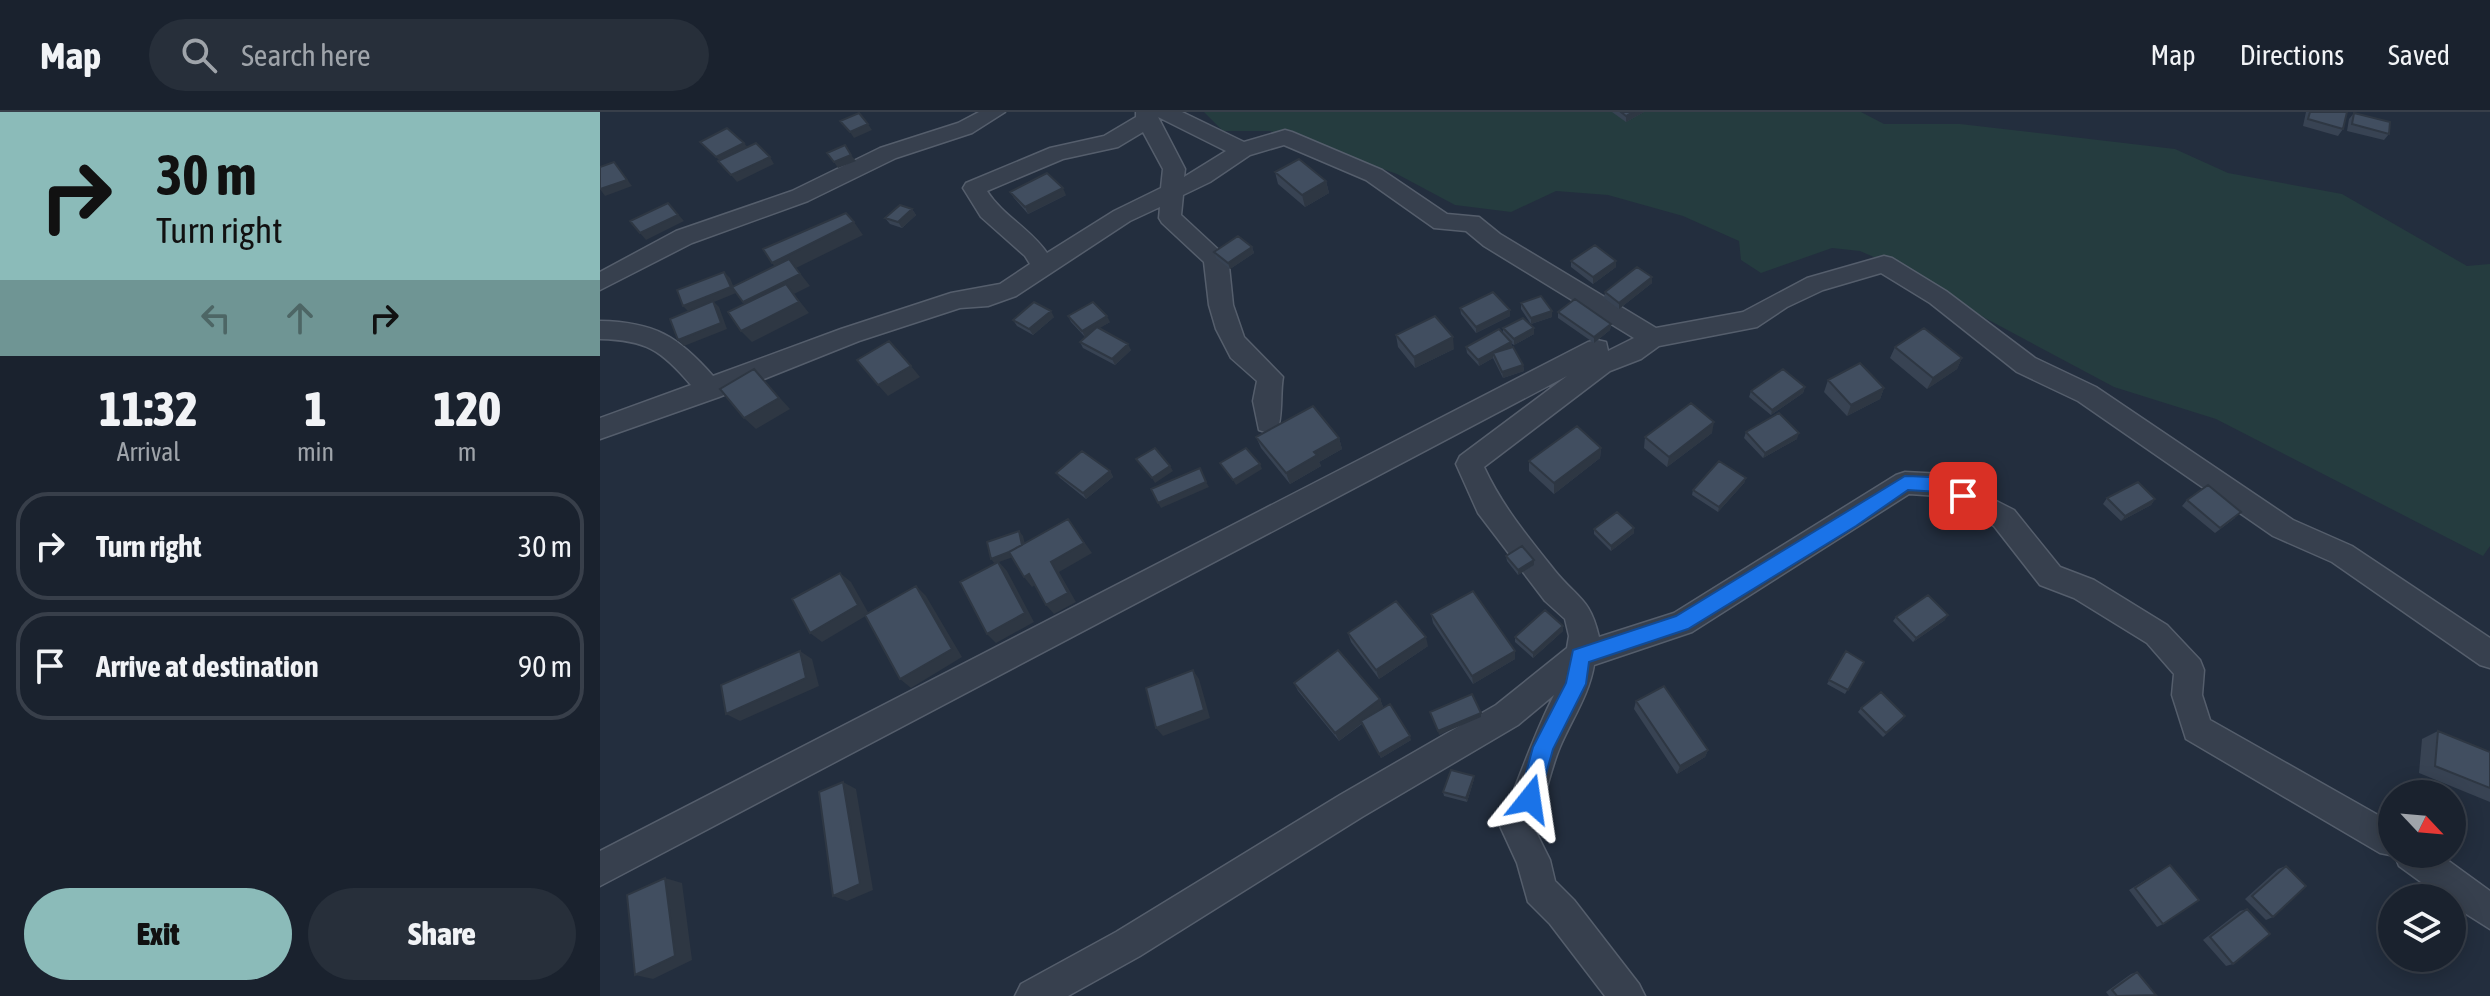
<!DOCTYPE html>
<style>
:root{--surface:#1a222e;--page:#272f3a;--text:#f1f3f6;--muted:#9fa4aa;--line:#383f4a;--accent:#8bbbb9}
body{margin:0;font-family:"Asap Condensed",sans-serif;background:var(--page);color:var(--text);height:100vh;display:flex;flex-direction:column;font-size:30px;white-space:nowrap}
*{box-sizing:border-box;margin:0}
p{font-size:26px;color:var(--muted)}
.icon{flex:none;width:44px;height:44px;fill:none;stroke:currentColor;stroke-width:2;stroke-linecap:round;stroke-linejoin:round}
.map{position:relative;flex:1;overflow:hidden}
.side{display:flex;flex-direction:column;background:var(--surface);width:600px}
.side>*{flex:none}
.top-card{background:#8bbbb9;color:#111;overflow:hidden}
.needle{width:52px;rotate:116deg}
.tools{position:absolute;left:1778px;top:668px;display:grid;gap:16px}
.tools a{display:grid;place-items:center;width:88px;height:88px;border-radius:50%;background:var(--surface);box-shadow:0 4px 20px #0003,0 0 0 2px var(--line);font-size:40px}
.pin{position:absolute;display:grid;place-items:center;width:68px;height:68px;color:#fff;margin:-34px;border-radius:16px;box-shadow:0 4px 12px #0006}
.me{position:absolute;width:88px;margin:-44px;rotate:15deg;stroke-linejoin:round;filter:drop-shadow(0 0 6px #0008)}
.turn{display:flex;align-items:center;gap:28px;height:168px;padding:0 24px;font-size:36px}
.turn .icon{width:104px;height:104px;stroke-width:2.5}
.turn b{display:block;font-size:56px;line-height:68px}
.lanes{display:flex;align-items:center;height:76px;padding:0 24px;background:#0003;justify-content:center;gap:40px;direction:ltr}
.lanes .off{opacity:.35}
.eta{display:flex;justify-content:space-evenly;align-items:center;height:136px;text-align:center}
.eta b{font-size:48px;font-weight:800;line-height:56px}
.action{display:flex;gap:16px;margin-top:auto;padding:16px 24px}
.action a{flex:1;height:92px;border-radius:48px;background:var(--accent);color:#111;font-size:32px;font-weight:800;line-height:92px;text-align:center}
.action a+a{background:var(--page);color:var(--text)}
ul{padding:0;list-style:none}
li{display:flex;align-items:center;gap:24px;height:108px;margin:0 16px 12px;padding:0 8px;border:4px solid var(--line);border-radius:32px}
li div{flex:1}
li b{display:block;font-size:30px}
li em{font-style:normal}
header{display:flex;align-items:center;gap:48px;box-sizing:border-box;height:112px;padding:0 40px;background:var(--surface);border-bottom:2px solid var(--line)}
header strong{font-size:38px}
nav{display:flex;gap:44px;margin-inline-start:auto;font-size:28px}
.search{width:560px;height:72px;background:var(--page);display:flex;align-items:center;gap:20px;box-sizing:border-box;padding:0 28px;border-radius:44px;color:var(--muted);font-size:30px}
main{display:flex;flex:1;min-height:0}
.map>svg:first-child{display:block}
.green{fill:#253c3f}
.lines{fill:none;stroke-linecap:round;stroke-linejoin:round}
.minor-casing{stroke:#555e6c;stroke-width:3}
.minor{fill:#37404e;fill-rule:evenodd}
.wall{fill:#384353}
.shaded-wall{fill:#2e3743}
.building{fill:#414e60;stroke:#2e3743;stroke-width:2}
.route{fill:#1a73e8;stroke:#114b97;stroke-width:2}
</style>
<header>
<strong>Map</strong>
<div class="search"><svg class="icon" aria-label="search" viewBox="0 0 24 24"><circle cx="10" cy="10" r="6"/><path d="M15 15l6 6"/></svg>Search here</div>
<nav><a>Map</a><a>Directions</a><a>Saved</a></nav>
</header>
<main>
<section class="side">
<div class="top-card">
<div class="turn"><svg class="icon" aria-label="right" viewBox="0 0 24 24"><path d="M7 20v-9h11M14 6l5 5-5 5"/></svg><div><b>30 m</b>Turn right</div></div>
<div class="lanes"><svg class="icon off" aria-label="left" viewBox="0 0 24 24"><path d="M17 20v-9H6M10 6l-5 5 5 5"/></svg><svg class="icon off" aria-label="ahead" viewBox="0 0 24 24"><path d="M12 20V5M6 11l6-6 6 6"/></svg><svg class="icon" aria-label="right" viewBox="0 0 24 24"><path d="M7 20v-9h11M14 6l5 5-5 5"/></svg></div>
</div>
<div class="eta">
<div><b>11:32</b><p>Arrival</p></div>
<div><b>1</b><p>min</p></div>
<div><b>120</b><p>m</p></div>
</div>
<ul>
<li><svg class="icon" aria-label="right" viewBox="0 0 24 24"><path d="M7 20v-9h11M14 6l5 5-5 5"/></svg><div><b>Turn right</b></div><em>30 m</em></li>
<li><svg class="icon" aria-label="arrive" viewBox="0 0 24 24"><path d="M6 21V4h12l-3 4 3 4H6"/></svg><div><b>Arrive at destination</b></div><em>90 m</em></li>
</ul>
<div class="action"><a>Exit</a><a>Share</a></div>
</section>
<div class="map">
<svg width="1890" height="884" viewBox="0 0 1890 884">
<rect width="100%" height="100%" fill="#232e3e"/>
<path class="green" d="M604 0H1261L1284 12H1360L1575 37 1628 61 1742 82 1867 154 1890 152V434L1883 444 1616 307 1514 275 1385 206 1313 162 1260 139 1232 136 1161 161 1141 148 1139 129 1083 104 1008 83 956 79 911 100 855 93 797 62 710 31 670 19H623Z"/>
<g class="lines">
<defs>
<path id="minor" d="M379 0H405L372 21 296 46 208 89 92 131 0 178V160L76 119 192 79 280 36 358 11Z
M536 0H582L644 30 685 18 692 20 782 58 847 102 879 105 900 122 1056 216 1143 200 1207 166 1284 144 1292 146 1346 179 1435 246 1496 275 1693 408 1752 434 1890 526V556L1880 553 1732 450 1673 424 1478 289 1417 260 1330 191 1281 161 1223 178 1187 195 1157 215 1059 234 1041 247 1010 259 884 355C902 394 928 425 955 459 978 487 990 486 999 525L1074 501 1296 363 1305 360 1343 362 1414 398 1460 455 1494 468 1567 513 1600 548 1604 558 1602 583 1610 608 1792 711V742H1839L1890 779V817L1852 793V786H1843L1799 754 1795 744 1780 741 1586 627 1572 583 1574 562 1547 531 1474 486 1440 473 1394 414 1339 384 1309 382 1092 520 994 553C989 583 972 607 960 635 949 661 946 688 933 714L950 748 955 769 974 788 1039 872 1045 884H1005L950 812 928 790 917 751 900 714C918 670 932 626 954 583L918 613 762 705 540 844 468 884H415L421 872 516 820 740 683 896 593 967 536 969 524 965 507 945 489 878 401 856 352 860 344 967 264 0 774V739L988 230 997 228 1006 230 1008 239 1034 226 884 134 866 119 834 116 766 68 684 33 650 43 610 70 583 83 581 103 622 141 629 154 633 193 644 225 683 265C680 280 683 307 677 318L668 321 659 318 653 289 657 269 631 246 616 217 609 193 604 150 562 111 559 106 560 95 530 109 416 184 388 194 360 196 259 229 119 285 0 327V306L91 273C61 238 46 228 0 227V209C54 210 78 224 113 264L241 217 351 181 400 172 430 152 425 144 381 105 363 76 366 71 450 36 504 24 536 5ZM557 3 558 5 626 39 584 65 585 57ZM543 20 563 57 561 76 514 99 447 141C431 117 403 104 387 79L463 47 518 35Z"/>
</defs>
<use href="#minor" class="minor-casing"/>
<use href="#minor" class="minor"/>
</g>
<path class="wall" d="M1012 0H1044L1026 10Z
M1706 0H1747L1743 17 1738 24 1703 14Z
M1754 1 1789 22 1784 28 1747 19 1749 7Z
M675 60 726 69 729 81 705 95 678 72Z
M410 80 466 83 428 102 414 86Z
M312 97 316 103 302 116 290 112 285 106Z
M652 135 654 141 630 157 616 146 614 140Z
M971 149H1016V155L993 172 971 155Z
M1052 165V171L1019 197 1004 186 1005 180Z
M921 191 952 205 931 212 921 197Z
M860 196 910 198V204L876 221 861 202Z
M958 200 1011 212 1010 218 994 231 958 206Z
M468 204 510 210 499 216 531 238 515 253 483 236 480 230 489 222 485 225 471 210Z
M454 205 433 223 417 214 413 208Z
M903 216H934V222L914 233 911 231 912 235 923 253 924 259 903 266 893 246 879 254 867 241 866 235 903 221Z
M796 223 854 237 815 256 798 235Z
M1295 235 1362 246 1357 257 1327 277 1290 246Z
M1228 268 1284 276 1280 287 1247 304 1224 280Z
M1205 275 1203 281 1171 303 1149 285 1151 279Z
M1146 320 1197 327 1163 346 1144 326Z
M1112 321 1067 355 1044 336 1045 325Z
M656 325 739 326 742 337 719 350 721 354 690 372 661 336Z
M1001 336 1000 346 954 382 929 359V349Z
M510 359 513 365 486 387 460 366 456 361Z
M1146 366 1144 371 1118 400 1092 383 1093 378Z
M1507 386 1555 387 1551 393 1521 409 1503 392Z
M1587 388 1635 406 1615 421 1582 394Z
M994 417 1034 421 1011 439 994 422Z
M906 444 934 453 918 463 907 449Z
M831 502 915 547 873 572 833 511Z
M1296 505 1345 508 1313 530 1293 509Z
M963 519 933 546 915 530V525Z
M748 521 828 534 779 567 751 530Z
M1246 539 1264 550 1245 582 1227 572Z
M694 571 780 587 783 595 777 599 811 628 781 646 762 612 739 629 698 579Z
M1036 589 1108 638 1105 645 1077 662 1034 597Z
M1261 596 1302 608 1283 625 1258 600Z
M1838 619 1890 640V690L1819 661 1822 627Z
M874 664V667L867 690 844 684 843 680Z
M1570 753 1563 812 1557 815 1529 778Z
M1686 754 1673 805 1666 808 1645 787 1678 757Z
M1647 797 1633 852 1626 854 1603 828 1640 799Z
M1537 860 1555 884H1509L1506 880 1531 862Z"/>
<path class="shaded-wall" d="M1033 0H1044L1026 10V4Z
M268 12 272 18 254 26 250 20Z
M144 31 149 37 122 51 116 45Z
M251 43 256 49 238 56 234 50Z
M170 45 174 52 137 70 131 63Z
M14 50 32 74 5 84 0 77Z
M726 69 729 81 705 95 702 83Z
M463 76 466 83 428 102 425 95Z
M68 91 84 109 46 128 40 121Z
M312 97 316 103 302 116 298 110Z
M254 110 263 123 196 156 210 174 194 182 209 201 152 230 141 219 154 202 143 190 182 163 172 151Z
M652 135 654 141 630 157 628 151Z
M1016 149V155L993 172V165Z
M124 160 130 166 136 181 114 190 119 195 127 217 84 234 78 228 89 200 83 194Z
M1052 165V171L1019 197V191Z
M910 198V204L876 221V215Z
M451 199 454 205 433 223 429 217Z
M952 199V205L931 212V206Z
M507 204 510 210 485 225 482 219Z
M1011 212 1010 218 994 231V225Z
M934 216V222L914 233V227Z
M853 225 854 237 815 256 814 245Z
M911 230 912 236 893 241V246L879 254 878 248Z
M528 232 531 238 515 253 512 247Z
M1362 246 1357 257 1327 277 1333 266Z
M923 253 924 259 903 266 902 260Z
M311 254 320 265 288 284 278 273Z
M154 257 190 297 156 317 144 306Z
M1205 275 1203 281 1171 303 1172 298Z
M1284 276 1280 287 1247 304 1251 293Z
M1114 310 1112 321 1067 355 1069 345Z
M1199 321 1197 327 1163 346 1165 341Z
M739 326 742 337 719 350 721 354 690 372 686 361 714 340Z
M1001 336 1000 346 954 382V371Z
M660 352 662 357 636 373 633 368Z
M570 354 573 359 555 371 552 366Z
M510 359 513 365 486 387 483 381Z
M1146 366 1144 371 1118 400 1119 395Z
M606 370 609 375 561 396 558 391Z
M1555 387 1551 393 1521 409 1525 404Z
M468 407 492 441 459 460 476 490 454 502 446 493 451 450Z
M1034 416V421L1011 439V434Z
M419 419 423 424 427 440 399 450 407 459 434 510 396 531 387 522 395 452 391 447Z
M934 448V453L918 463V458Z
M240 461 251 470 269 502 222 530 210 521Z
M429 462 437 472 432 475 424 465Z
M316 474 326 484 362 545 311 576 300 567Z
M1348 503 1345 508 1313 530 1316 526Z
M963 514V519L933 546V541Z
M826 525 828 534 779 567 776 558Z
M200 539 212 547 219 574 140 609 126 602Z
M915 539V547L873 572 872 564Z
M593 558 599 567 610 606 563 624 556 616Z
M780 587 783 595 739 629 735 621Z
M881 601V605L839 623 838 619Z
M810 624 811 628 781 646 779 642Z
M1108 638 1105 645 1077 662 1080 654Z
M874 664V667L867 690 866 686Z
M243 670 256 677 273 778 247 789 233 784Z
M65 766 82 771 92 848 53 867 35 863Z"/>
<path class="building" d="M1021 0H1033L1026 4Z
M1710 0H1747L1743 17 1708 7Z
M259 1 268 12 250 20 240 9Z
M1754 1 1790 10 1789 22 1752 12Z
M127 16 144 31 116 45 100 30Z
M156 31 170 45 131 63 118 49Z
M245 33 251 43 234 50 227 41Z
M699 47 726 69 702 83 675 60Z
M14 50 27 68 0 77V55Z
M447 61 463 76 425 95 410 80Z
M68 91 78 103 40 121 30 109Z
M300 93 312 97 298 110 285 106Z
M246 101 254 110 172 151 163 137Z
M638 124 652 135 628 151 614 140Z
M995 133 1016 149 993 165 971 149Z
M189 147 200 162 143 190 132 175Z
M1037 155 1052 165 1019 191 1005 180Z
M124 160 131 175 83 194 77 178Z
M186 172 199 190 141 219 128 200Z
M893 180 910 198 876 215 860 196Z
M941 184 952 199 931 206 921 191Z
M975 187 1011 212 994 225 958 200Z
M113 189 121 211 78 228 70 207Z
M434 190 451 199 429 217 413 208Z
M493 190 507 204 482 219 468 204Z
M835 204 853 225 814 245 796 223Z
M923 206 934 216 914 227 903 216Z
M497 215 528 232 512 247 480 230Z
M1324 216 1362 246 1333 266 1295 235Z
M899 217 911 230 878 248 866 235Z
M289 229 311 254 278 273 257 248Z
M913 235 923 253 902 260 893 241Z
M1260 251 1284 276 1251 293 1228 268Z
M154 257 179 286 144 306 120 277Z
M1183 257 1205 275 1172 298 1151 279Z
M1091 291 1114 310 1069 345 1045 325Z
M713 294 739 326 714 340 717 343 686 361 656 325Z
M1179 301 1199 321 1165 341 1146 320Z
M977 314 1001 336 954 371 929 349Z
M555 336 570 354 552 366 536 347Z
M646 336 660 352 633 368 620 351Z
M482 339 510 359 483 381 456 361Z
M1119 349 1146 366 1119 395 1093 378Z
M600 356 606 370 558 391 551 377Z
M1538 370 1555 387 1525 404 1507 386Z
M1608 373 1641 400 1620 416 1587 388Z
M1017 400 1034 416 1011 434 994 417Z
M468 407 484 431 451 450 468 481 446 493 429 462 424 465 409 440Z
M419 419 422 433 409 440 391 447 387 430Z
M922 434 934 448 918 458 906 444Z
M398 450 425 501 387 522 360 470Z
M240 461 258 493 210 521 192 487Z
M316 474 352 537 300 567 265 503Z
M873 479 915 539 872 564 831 502Z
M1328 483 1348 503 1316 526 1296 505Z
M796 489 826 525 776 558 748 521Z
M945 498 963 514 933 541 915 525Z
M738 538 780 587 735 621 694 571Z
M200 539 206 566 126 602 121 573Z
M1246 539 1264 550 1248 578 1229 568Z
M593 558 604 598 556 616 546 576Z
M1064 574 1108 638 1080 654 1036 589Z
M1281 580 1305 604 1286 621 1261 596Z
M872 582 881 601 838 619 830 600Z
M790 592 810 624 779 642 761 609Z
M1838 619 1890 640V676L1835 654Z
M851 658 874 664 866 686 843 680Z
M243 670 260 772 233 784 219 680Z
M1570 753 1599 788 1563 812 1535 776Z
M1686 754 1706 774 1673 805 1652 784Z
M65 766 75 844 35 863 27 783Z
M1647 797 1670 822 1633 852 1610 825Z
M1537 860 1556 883 1517 884 1512 878Z"/>
<path class="route" d="M1305 364C1326 365 1359 363 1372 384L1363 391 1340 380 1308 378 1256 414 1088 517 989 550 986 572 953 637 937 694 930 697 922 694 919 687 933 635 966 571 973 538 1076 504Z"/>
</svg>
<div class="tools">
<a><svg class="needle" viewBox="-14 -14 28 28"><path d="M0-13l5 13h-10z" fill="#e53935"/><path d="M0 13l5-13h-10z" fill="#9fa4aa"/></svg></a>
<a><svg class="icon" aria-label="layers" viewBox="0 0 24 24"><path d="M12 4l9 5-9 5-9-5zM3 14l9 5 9-5"/></svg></a>
</div>
<div class="pin" style="left:1363px;top:384px;background:#d93025"><svg class="icon" aria-label="arrive" viewBox="0 0 24 24"><path d="M6 21V4h12l-3 4 3 4H6"/></svg></div>
<svg class="me" style="left:930px;top:687px" viewBox="-20 -20 40 40"><path d="M0-17L14 15 0 8-14 15z" fill="#1a73e8" stroke="#fff" stroke-width="4"/></svg>
</div>
</main>
